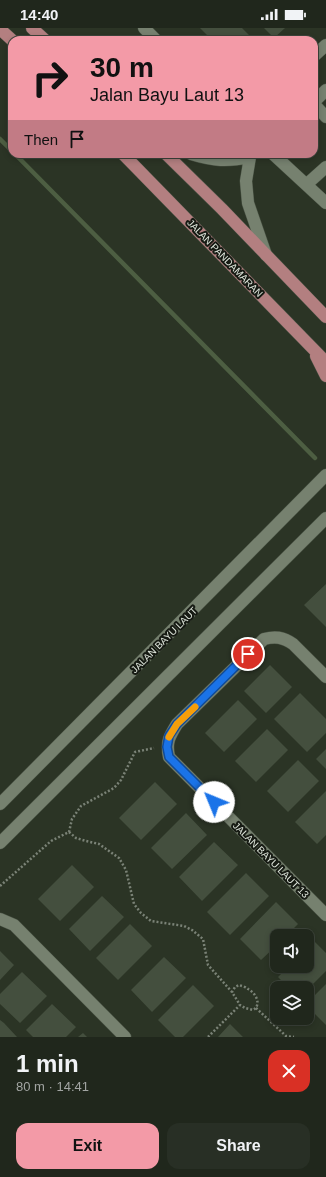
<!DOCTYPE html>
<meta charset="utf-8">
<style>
:root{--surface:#20271c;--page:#282f25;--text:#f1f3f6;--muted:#a2a5a3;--line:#3d443b;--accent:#f39aa7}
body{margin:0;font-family:Helvetica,sans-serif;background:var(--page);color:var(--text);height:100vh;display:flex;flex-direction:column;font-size:15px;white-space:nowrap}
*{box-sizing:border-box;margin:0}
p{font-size:13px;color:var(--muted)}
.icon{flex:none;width:22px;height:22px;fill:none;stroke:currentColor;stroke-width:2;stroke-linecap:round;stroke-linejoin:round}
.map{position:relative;height:1009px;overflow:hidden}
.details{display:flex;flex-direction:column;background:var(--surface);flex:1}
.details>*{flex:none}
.top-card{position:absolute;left:8px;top:8px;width:310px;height:122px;border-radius:12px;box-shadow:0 2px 6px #0003,0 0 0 1px var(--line);background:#f39aa7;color:#111;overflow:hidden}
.buttons{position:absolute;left:270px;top:901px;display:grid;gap:8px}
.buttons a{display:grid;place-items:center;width:44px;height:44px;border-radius:8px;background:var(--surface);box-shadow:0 2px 6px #0003,0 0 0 1px var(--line);font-size:20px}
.pin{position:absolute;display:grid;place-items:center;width:34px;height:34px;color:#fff;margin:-17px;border:2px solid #fff;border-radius:50%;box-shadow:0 1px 4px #0007}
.me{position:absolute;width:44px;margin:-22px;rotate:315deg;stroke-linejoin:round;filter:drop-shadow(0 0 3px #0008)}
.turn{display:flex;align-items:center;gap:14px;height:84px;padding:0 16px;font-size:18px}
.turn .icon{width:52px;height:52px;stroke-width:2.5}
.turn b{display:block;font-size:28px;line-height:34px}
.then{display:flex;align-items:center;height:38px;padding:0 16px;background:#0003;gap:8px;font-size:15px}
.round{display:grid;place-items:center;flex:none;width:42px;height:42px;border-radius:12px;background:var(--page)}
.overview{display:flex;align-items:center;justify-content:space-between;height:68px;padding:0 16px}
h1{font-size:24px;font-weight:600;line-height:30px}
.button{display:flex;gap:8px;margin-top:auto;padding:8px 16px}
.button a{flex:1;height:46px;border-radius:12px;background:var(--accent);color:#111;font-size:16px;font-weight:600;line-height:46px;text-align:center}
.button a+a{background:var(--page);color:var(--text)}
.status{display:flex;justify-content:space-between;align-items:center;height:28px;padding:0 20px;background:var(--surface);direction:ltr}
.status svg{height:11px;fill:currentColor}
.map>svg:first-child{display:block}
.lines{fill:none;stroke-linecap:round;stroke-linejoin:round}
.stream{stroke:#4d5e42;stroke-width:4.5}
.building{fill:#444f3e}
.minor-casing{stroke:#485143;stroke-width:13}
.major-casing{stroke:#485143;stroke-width:13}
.path{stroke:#7a8276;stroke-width:2.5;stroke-dasharray:2 2;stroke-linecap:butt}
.minor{stroke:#76816f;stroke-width:12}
.major{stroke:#b37f80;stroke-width:12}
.route-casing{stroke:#114b97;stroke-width:10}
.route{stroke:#1a73e8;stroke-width:7}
.slow{stroke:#f59e0b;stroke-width:7}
.labels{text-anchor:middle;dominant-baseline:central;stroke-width:4;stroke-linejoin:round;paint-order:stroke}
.street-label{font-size:10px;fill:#dfe6dc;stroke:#161a13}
</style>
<div class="status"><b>14:40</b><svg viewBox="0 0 49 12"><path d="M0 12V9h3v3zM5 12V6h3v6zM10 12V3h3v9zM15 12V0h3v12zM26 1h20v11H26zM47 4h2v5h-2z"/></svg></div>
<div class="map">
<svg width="326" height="1009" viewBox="0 0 326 1009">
<rect width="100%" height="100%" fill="#2b3425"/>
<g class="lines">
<path class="stream" d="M0 111 12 123
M15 126 315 430"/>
</g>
<path class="building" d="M200 0H242L254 12H212Z
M264 0H285L274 10Z
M326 556V599L304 577Z
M270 637 292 659 266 685 244 663Z
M300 665 326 691V705L307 724 274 691Z
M238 672 257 691 224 724 205 705Z
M267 701 288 722 256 754 235 733Z
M326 721V741L316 731Z
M298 732 319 753 288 784 267 763Z
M155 754 177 776 141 812 119 790Z
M326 763V807L317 816 295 794Z
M186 785 207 807 172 841 151 820Z
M214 814 238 837 202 873 179 849Z
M72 837 94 859 60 893 38 871Z
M246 845 269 868 230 907 207 884Z
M102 868 124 889 90 923 69 901Z
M276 874 298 896 286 908H277V917L261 932 240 911Z
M130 896 152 918 118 952 96 930Z
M314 913 326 925V943L307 962V960H289L278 949 289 938H307V920Z
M0 923 14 937 0 952Z
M164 929 186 950 152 984 131 962Z
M22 944 47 968 20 995 0 976V966Z
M326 956V997L307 978V975Z
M193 957 214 978 183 1009H175L158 992Z
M52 976 76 999 66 1009H33L26 1002Z
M0 992 4 995 17 1009H0Z
M230 996 243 1009H218Z
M83 1005 87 1009H78Z"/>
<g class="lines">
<defs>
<path id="minor" d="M144 0 156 12
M314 28 326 17
M314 74 326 62
M314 76 326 89
M191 126C214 133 227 134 250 129L246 153 248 175 266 227
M273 126 326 175
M307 156 326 139
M326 649 293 616C283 609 275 608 264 611L177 696C169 709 166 714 169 729L326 887
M0 776 326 447
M0 815 326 490
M0 891 14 897 125 1009"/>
<path id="major" d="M32 0 45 12
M0 1 12 12
M123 126 326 334
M166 126 222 181 326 289
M316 328 326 348"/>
</defs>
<use href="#minor" class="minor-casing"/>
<use href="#major" class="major-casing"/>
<path class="path" d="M69 804 76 810 86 813 99 816 119 830 126 842 134 876 141 885 151 893 184 898 192 902 203 911 208 937 232 964 240 977 245 980 253 982C262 977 256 965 248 961 246 959 242 958 239 957L235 959 232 964
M0 858 51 813 69 804 72 791 81 778 114 760 121 752 135 724 154 720
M256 980 286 1008 294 1009
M208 1009 240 977"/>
<use href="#minor" class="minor"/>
<use href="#major" class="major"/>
</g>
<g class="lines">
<defs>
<path id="route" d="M214 774 169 729 167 719 169 708 177 696 248 626"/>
</defs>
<use href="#route" class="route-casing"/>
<use href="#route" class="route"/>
<path class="slow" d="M169 709 177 696 195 679"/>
</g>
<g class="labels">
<g class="street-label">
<text transform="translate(225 230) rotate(46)">JALAN PANDAMARAN</text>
<text transform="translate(164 612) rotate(-45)">JALAN BAYU LAUT</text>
<text transform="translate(271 832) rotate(45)">JALAN BAYU LAUT 13</text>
</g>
</g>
</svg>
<div class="buttons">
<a><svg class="icon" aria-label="sound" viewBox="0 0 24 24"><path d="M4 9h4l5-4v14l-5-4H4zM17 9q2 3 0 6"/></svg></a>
<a><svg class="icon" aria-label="layers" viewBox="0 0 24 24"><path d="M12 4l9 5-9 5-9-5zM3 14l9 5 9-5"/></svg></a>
</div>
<div class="pin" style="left:248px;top:626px;background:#d93025"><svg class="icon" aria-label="arrive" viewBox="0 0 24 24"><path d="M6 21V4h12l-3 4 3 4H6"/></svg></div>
<svg class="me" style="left:214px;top:774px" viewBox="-20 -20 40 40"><circle r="19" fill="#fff"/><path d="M0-13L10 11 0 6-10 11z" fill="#1a73e8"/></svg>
<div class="top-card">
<div class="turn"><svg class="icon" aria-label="right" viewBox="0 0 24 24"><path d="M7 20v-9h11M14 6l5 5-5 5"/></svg><div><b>30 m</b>Jalan Bayu Laut 13</div></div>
<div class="then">Then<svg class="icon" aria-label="arrive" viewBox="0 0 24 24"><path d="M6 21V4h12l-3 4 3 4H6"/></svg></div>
</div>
</div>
<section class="details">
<div class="overview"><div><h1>1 min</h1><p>80 m · 14:41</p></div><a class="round" style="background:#d93025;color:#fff"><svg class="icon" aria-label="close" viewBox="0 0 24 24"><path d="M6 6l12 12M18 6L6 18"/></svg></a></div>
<div class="button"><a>Exit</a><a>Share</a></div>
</section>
